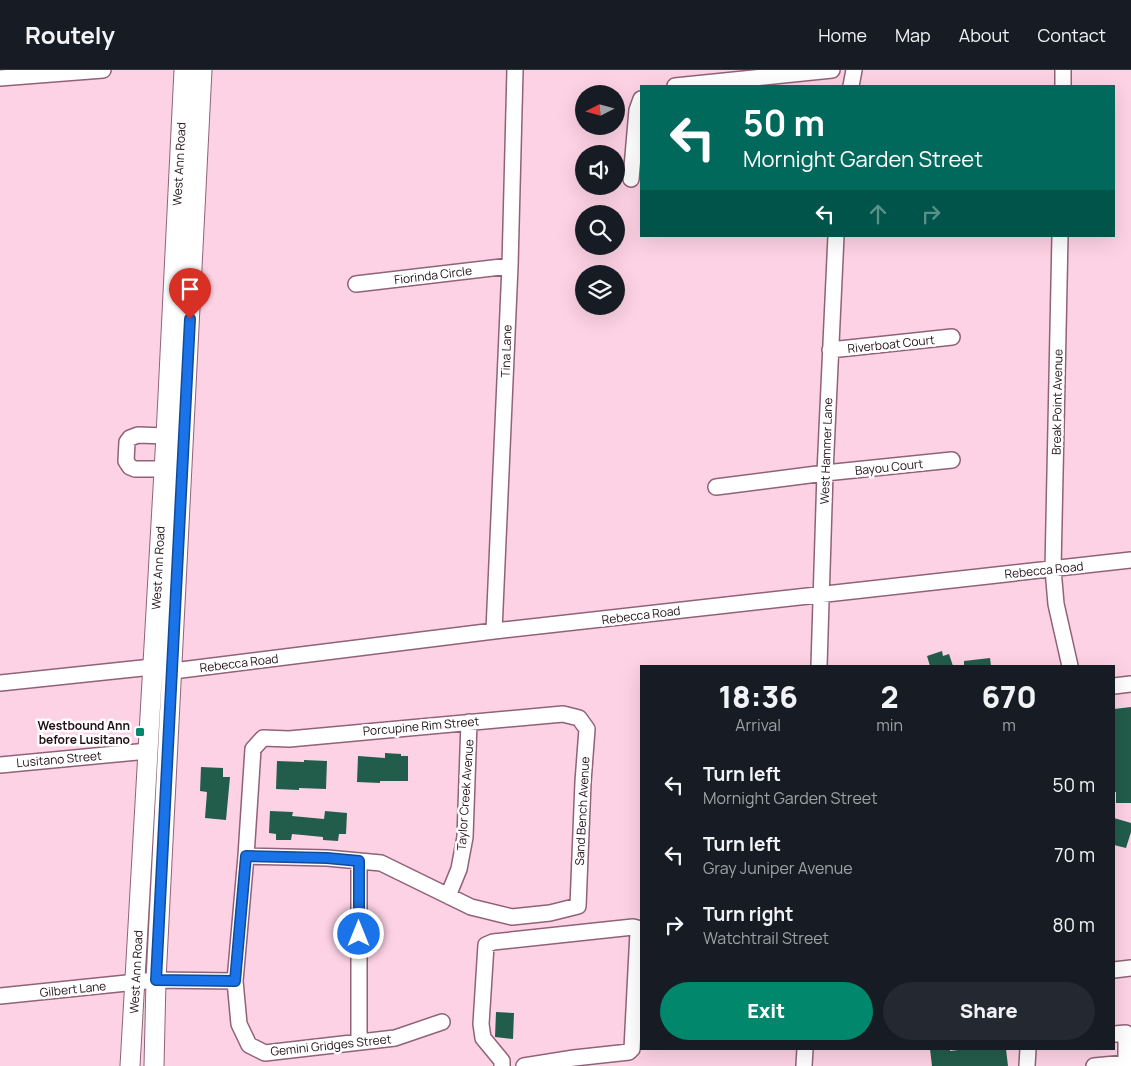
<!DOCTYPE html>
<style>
:root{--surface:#171b24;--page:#242831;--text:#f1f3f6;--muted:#9ea1a6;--line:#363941;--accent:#01876c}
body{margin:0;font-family:Manrope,sans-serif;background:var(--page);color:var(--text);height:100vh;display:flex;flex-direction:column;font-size:19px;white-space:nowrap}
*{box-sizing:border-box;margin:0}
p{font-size:16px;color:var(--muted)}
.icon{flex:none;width:28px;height:28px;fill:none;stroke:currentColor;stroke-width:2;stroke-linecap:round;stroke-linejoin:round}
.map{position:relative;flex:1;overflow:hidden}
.panel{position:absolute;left:640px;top:595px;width:475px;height:385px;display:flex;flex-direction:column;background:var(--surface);border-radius:0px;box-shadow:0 5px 20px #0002}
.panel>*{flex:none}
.banner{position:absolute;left:640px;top:15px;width:475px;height:152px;border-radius:0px;box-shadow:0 5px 20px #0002;background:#00695c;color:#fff;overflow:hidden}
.needle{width:32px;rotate:264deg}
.tools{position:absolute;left:575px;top:15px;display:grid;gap:10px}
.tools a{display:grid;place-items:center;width:50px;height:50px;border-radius:50%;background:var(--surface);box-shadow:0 5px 20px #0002;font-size:25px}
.pin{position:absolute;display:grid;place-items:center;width:42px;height:42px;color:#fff;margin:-51px -21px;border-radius:50% 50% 50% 0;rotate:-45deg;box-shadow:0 0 5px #0007}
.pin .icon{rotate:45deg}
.me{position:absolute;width:55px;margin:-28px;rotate:0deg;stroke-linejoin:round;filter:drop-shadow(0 0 4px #0008)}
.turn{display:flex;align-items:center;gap:18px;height:105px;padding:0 20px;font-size:22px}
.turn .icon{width:65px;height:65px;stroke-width:2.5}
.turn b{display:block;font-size:35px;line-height:42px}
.lanes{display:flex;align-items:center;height:48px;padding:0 20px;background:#0003;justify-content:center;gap:25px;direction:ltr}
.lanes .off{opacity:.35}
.eta{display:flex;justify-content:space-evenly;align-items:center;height:85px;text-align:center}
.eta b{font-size:30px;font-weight:800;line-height:35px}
.cta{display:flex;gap:10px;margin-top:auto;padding:10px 20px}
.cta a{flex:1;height:58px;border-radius:30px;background:var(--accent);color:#fff;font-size:20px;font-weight:800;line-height:58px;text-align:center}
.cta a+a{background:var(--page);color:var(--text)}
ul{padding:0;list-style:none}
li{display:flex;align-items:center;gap:15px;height:70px;padding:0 20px}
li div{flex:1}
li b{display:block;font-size:19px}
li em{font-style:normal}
header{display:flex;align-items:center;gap:30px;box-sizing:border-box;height:70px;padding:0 25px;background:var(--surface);border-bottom:1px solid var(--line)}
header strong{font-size:24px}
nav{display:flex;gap:28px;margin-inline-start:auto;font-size:18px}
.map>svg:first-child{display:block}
.building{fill:#225c4b}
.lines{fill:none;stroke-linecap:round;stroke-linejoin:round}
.minor-casing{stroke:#916277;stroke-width:18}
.major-casing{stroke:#916277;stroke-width:21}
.minor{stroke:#fff;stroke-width:15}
.major{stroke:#fff;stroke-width:19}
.route-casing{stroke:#114b97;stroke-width:12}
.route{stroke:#1a73e8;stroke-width:9}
.poi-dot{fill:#01876c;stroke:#fff;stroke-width:2}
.labels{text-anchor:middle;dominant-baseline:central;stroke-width:5;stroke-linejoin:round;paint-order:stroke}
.street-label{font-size:12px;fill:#210f17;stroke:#fff}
.poi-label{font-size:12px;font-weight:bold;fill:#210f17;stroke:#fff;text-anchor:end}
</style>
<header>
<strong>Routely</strong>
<nav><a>Home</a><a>Map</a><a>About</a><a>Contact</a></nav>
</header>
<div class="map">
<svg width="1131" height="996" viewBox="0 0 1131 996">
<rect width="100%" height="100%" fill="#fdd2e4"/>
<path class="building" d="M942 581 943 586 949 584 953 596H930L927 586Z
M990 588 991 596H964V591Z
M1131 637V733H1116V722H1114V639Z
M385 683 401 684V686H408V711H380V713L357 712 358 686 385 688Z
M304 690 327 691 326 719 299 718V720L276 719 277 691 304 692Z
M201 697 223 698V707H230L226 750 205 748 207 722 200 721Z
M270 741 293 742 292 746 324 749 325 741 347 743 346 764H339L338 771 323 770V767L292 764 291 770H276V764L269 763Z
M1114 748 1131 753V762L1126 778 1114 775Z
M496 942 514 943 513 969 495 967Z
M930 979H950V981L966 979H1006L1008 996H932Z"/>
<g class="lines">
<defs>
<path id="minor" d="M0 8 103 0
M675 16 832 0
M851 16 854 0
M1063 16V0
M631 109 637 40 641 29
M1060 166 1053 499 1056 534 1070 596
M356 214 510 196
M830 280 952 267
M164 399H135L130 397 126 391 127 372 130 368 138 365 166 366
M716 417 825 403 952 390
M494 561 510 196 515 0
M819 596 825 403 836 166
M0 613 152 597 173 601 494 561 1131 490
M1114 616 1131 614
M0 695 148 681
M246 786 327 788 381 793 471 837 512 847 550 843 578 836 583 712 587 659 579 648 563 644 289 669 263 668 253 679 246 786 235 911 239 954 249 975 265 983 395 968 442 952
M448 826 459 799 465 767 469 652
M1114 900 1131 898
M0 926 156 910 235 911
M1114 964 1126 963V996
M359 972V791
M502 996V991L483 968 481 954 486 875 493 872 633 857 637 858 638 862 632 979 629 982 574 988 524 996
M804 996 805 979
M1027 996 1028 979
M1094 996 1126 993"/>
<path id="major" d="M130 996 166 366 184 0
M154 996 156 910 202 0"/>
</defs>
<use href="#minor" class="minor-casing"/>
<use href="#major" class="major-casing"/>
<use href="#minor" class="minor"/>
<use href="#major" class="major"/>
</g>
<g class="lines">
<defs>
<path id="route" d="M190 249 156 910 235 911 246 786 327 788 359 791V864"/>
</defs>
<use href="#route" class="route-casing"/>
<use href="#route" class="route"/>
</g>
<rect class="poi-dot" x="135" y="657" width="10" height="10" rx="2.5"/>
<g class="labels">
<g class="street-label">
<text transform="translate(179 94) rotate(-87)">West Ann Road</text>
<text transform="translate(433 205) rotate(-7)">Fiorinda Circle</text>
<text transform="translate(891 274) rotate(-6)">Riverboat Court</text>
<text transform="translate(506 281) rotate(-88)">Tina Lane</text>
<text transform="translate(1057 332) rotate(-89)">Break Point Avenue</text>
<text transform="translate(826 381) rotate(-88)">West Hammer Lane</text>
<text transform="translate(889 397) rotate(-6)">Bayou Court</text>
<text transform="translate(158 498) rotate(-87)">West Ann Road</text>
<text transform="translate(1044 500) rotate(-6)">Rebecca Road</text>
<text transform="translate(641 545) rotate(-7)">Rebecca Road</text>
<text transform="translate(239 593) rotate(-7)">Rebecca Road</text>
<text transform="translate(421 656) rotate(-5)">Porcupine Rim Street</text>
<text transform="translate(59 689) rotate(-5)">Lusitano Street</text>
<text transform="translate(465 725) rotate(-86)">Taylor Creek Avenue</text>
<text transform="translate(582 741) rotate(-87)">Sand Bench Avenue</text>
<text transform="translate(136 902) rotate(-87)">West Ann Road</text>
<text transform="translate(73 919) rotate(-6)">Gilbert Lane</text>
<text transform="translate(331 975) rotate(-6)">Gemini Gridges Street</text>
</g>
<g class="poi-label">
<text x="130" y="655">Westbound Ann<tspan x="130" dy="14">before Lusitano</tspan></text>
</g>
</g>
</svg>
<div class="tools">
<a><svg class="needle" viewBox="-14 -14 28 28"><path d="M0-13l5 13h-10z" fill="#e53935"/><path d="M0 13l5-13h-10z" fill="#9ea1a6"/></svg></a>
<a><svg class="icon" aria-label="sound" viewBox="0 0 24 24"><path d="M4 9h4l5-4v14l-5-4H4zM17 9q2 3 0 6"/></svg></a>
<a><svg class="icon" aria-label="search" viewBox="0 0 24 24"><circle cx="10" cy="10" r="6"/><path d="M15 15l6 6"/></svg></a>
<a><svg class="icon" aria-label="layers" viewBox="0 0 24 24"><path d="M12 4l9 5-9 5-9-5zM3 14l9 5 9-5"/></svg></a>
</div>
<div class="pin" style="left:190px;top:249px;background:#d93025"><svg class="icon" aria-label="arrive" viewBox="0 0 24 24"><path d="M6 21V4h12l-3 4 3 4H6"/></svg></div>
<svg class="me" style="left:359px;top:864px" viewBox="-20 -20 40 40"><circle r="17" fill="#1a73e8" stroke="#fff" stroke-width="3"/><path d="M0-11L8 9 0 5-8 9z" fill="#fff"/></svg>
<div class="banner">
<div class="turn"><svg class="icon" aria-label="left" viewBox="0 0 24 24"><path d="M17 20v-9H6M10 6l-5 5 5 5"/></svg><div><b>50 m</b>Mornight Garden Street</div></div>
<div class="lanes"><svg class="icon" aria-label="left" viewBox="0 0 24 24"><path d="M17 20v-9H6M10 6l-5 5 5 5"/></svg><svg class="icon off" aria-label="ahead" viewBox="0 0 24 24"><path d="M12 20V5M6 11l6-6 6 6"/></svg><svg class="icon off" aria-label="right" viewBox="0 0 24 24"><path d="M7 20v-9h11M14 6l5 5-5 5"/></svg></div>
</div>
<section class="panel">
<div class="eta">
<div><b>18:36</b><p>Arrival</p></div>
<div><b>2</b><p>min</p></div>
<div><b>670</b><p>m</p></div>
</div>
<ul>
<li><svg class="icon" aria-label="left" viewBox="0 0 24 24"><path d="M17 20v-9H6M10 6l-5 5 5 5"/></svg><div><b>Turn left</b><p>Mornight Garden Street</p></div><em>50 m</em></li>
<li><svg class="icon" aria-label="left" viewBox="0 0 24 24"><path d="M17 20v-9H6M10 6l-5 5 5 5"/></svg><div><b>Turn left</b><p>Gray Juniper Avenue</p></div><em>70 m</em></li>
<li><svg class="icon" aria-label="right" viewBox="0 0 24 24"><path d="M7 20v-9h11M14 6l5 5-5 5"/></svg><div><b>Turn right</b><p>Watchtrail Street</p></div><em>80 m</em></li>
</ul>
<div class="cta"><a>Exit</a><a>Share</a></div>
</section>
</div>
